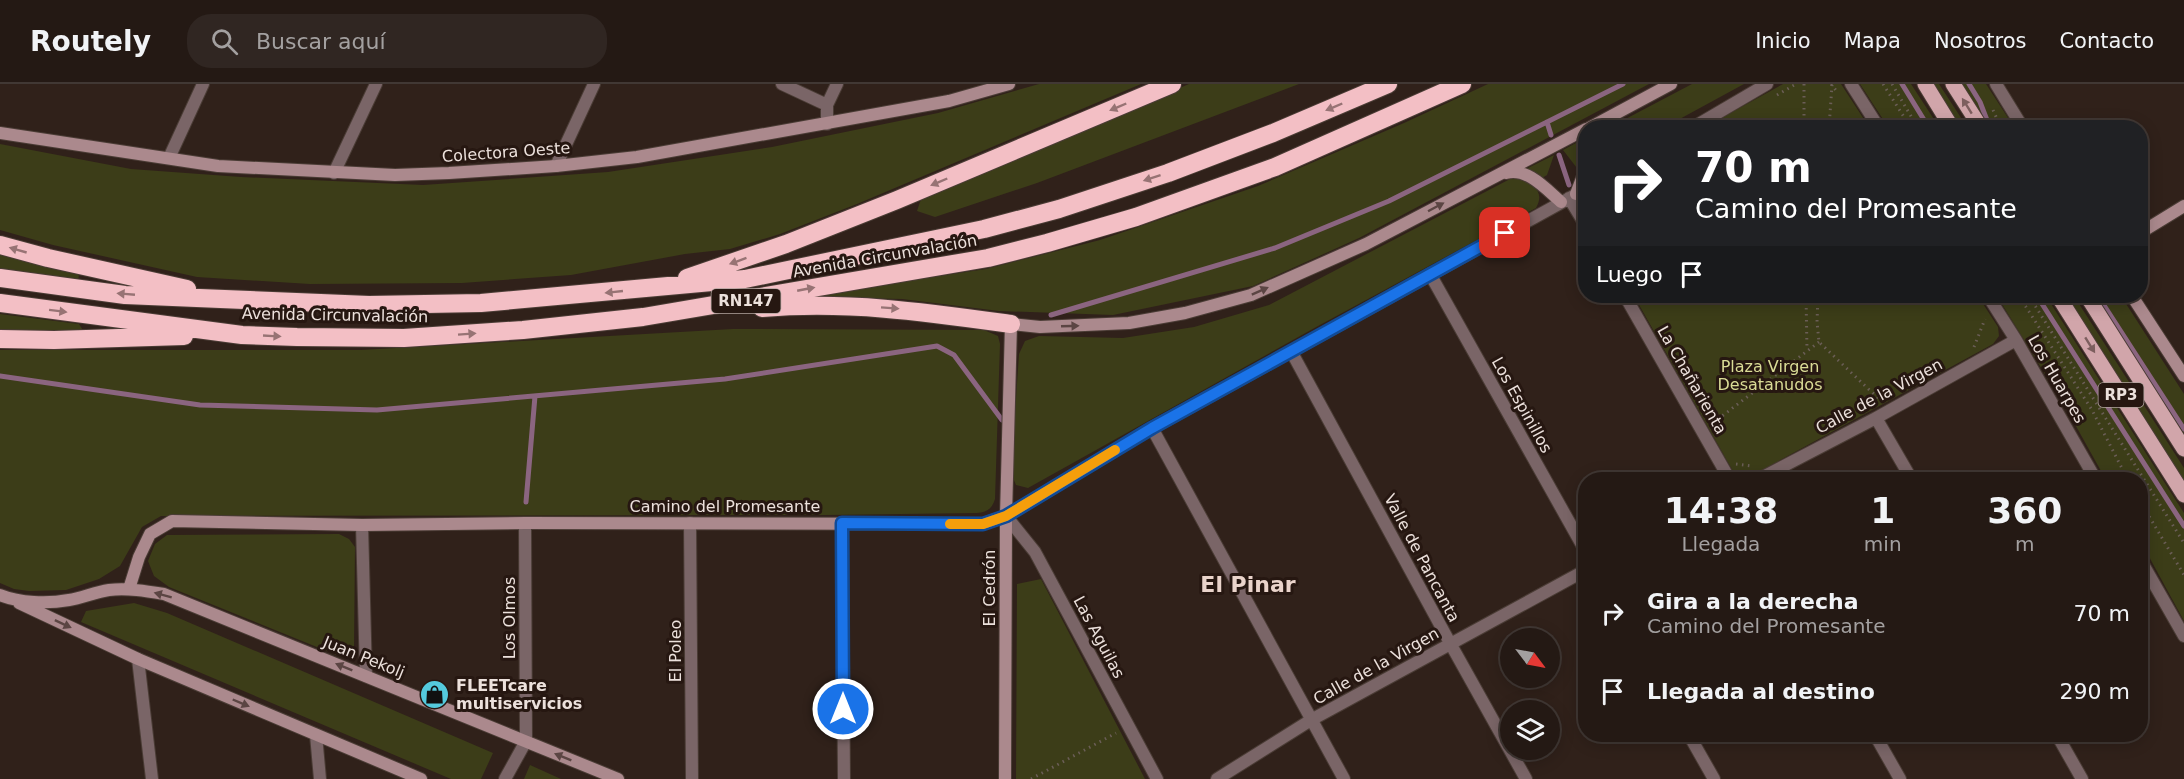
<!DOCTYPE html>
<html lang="es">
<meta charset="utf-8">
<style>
:root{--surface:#241914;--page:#302622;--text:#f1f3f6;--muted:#a3a0a0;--line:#413834}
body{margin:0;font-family:"DejaVu Sans",sans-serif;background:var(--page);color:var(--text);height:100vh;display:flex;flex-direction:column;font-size:22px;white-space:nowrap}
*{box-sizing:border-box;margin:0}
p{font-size:20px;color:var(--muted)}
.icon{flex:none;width:33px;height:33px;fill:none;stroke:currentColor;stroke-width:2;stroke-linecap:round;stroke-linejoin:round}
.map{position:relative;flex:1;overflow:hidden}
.drawer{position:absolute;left:1578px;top:388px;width:570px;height:270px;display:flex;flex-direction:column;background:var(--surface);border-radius:24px;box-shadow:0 3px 15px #0003,0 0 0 2px var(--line)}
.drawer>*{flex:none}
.top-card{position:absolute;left:1578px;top:36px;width:570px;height:183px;border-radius:24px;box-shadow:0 3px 15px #0003,0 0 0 2px var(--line);background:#202124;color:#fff;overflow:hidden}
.needle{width:39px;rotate:122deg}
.buttons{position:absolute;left:1500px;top:544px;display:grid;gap:12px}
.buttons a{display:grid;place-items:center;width:60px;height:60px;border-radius:50%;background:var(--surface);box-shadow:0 3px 15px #0003,0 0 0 2px var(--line);font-size:30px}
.pin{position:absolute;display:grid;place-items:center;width:51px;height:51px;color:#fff;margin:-26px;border-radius:12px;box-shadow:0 3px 9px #0006}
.me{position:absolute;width:66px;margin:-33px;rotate:0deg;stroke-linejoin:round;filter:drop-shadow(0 0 4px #0008)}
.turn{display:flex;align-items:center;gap:21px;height:126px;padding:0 18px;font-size:27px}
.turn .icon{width:78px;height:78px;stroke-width:2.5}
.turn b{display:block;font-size:42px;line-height:51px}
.then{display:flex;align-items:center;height:57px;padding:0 18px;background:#0003;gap:12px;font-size:22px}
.eta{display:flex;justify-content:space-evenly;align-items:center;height:102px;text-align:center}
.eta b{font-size:36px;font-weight:700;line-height:42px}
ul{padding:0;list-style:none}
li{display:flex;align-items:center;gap:18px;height:78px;padding:0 18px}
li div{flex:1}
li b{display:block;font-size:22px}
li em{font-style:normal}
header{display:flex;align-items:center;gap:36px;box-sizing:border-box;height:84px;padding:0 30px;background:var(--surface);border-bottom:2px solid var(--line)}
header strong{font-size:28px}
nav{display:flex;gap:33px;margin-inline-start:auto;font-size:21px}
.search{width:420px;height:54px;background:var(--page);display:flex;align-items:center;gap:15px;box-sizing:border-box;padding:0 21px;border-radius:24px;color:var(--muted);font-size:22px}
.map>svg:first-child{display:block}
.green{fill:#3c3d18}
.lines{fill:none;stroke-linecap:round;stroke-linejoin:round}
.stream{stroke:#8b6580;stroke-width:5}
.street-casing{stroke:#4a3c35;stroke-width:14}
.secondary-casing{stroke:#4a3c35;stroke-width:14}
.primary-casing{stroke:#4a3c35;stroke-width:17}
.highway-casing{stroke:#4a3c35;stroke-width:20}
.path{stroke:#6b5e57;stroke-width:3;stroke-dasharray:1.5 4.5;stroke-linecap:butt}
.street{stroke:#7a6567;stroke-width:12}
.secondary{stroke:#ab898d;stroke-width:12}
.primary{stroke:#d1a5aa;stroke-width:15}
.highway{stroke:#f3bfc5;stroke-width:18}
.oneway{fill:#7c5e5e}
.oneway2{fill:#977374}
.oneway3{fill:#5b4543}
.route-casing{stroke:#114b97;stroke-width:15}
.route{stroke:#1a73e8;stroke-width:10}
.slow{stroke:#f59e0b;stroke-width:10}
.labels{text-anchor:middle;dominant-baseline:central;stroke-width:6;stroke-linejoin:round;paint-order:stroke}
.shield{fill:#261711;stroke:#b1a49f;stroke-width:1.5}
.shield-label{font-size:15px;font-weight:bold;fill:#ece1dc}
.street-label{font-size:16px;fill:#ece1dc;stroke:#261711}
.park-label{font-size:16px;fill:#dadc96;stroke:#261711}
.poi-label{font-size:16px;font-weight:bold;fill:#ece1dc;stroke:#261711;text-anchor:start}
.district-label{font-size:22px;font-weight:bold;fill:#ead4cb;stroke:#261711}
</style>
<header>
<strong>Routely</strong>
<div class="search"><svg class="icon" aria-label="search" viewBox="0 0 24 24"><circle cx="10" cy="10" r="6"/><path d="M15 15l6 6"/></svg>Buscar aquí</div>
<nav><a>Inicio</a><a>Mapa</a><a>Nosotros</a><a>Contacto</a></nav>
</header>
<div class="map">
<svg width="2184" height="695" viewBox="0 0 2184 695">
<rect width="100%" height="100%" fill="#30211a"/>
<path class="green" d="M1039 0H1141L857 120 780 150 730 165 685 170 571 191 462 199 310 200 197 193 53 161 0 146V60L131 85 241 93 423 101 608 88 772 63 938 29Z
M1189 0H1299L1037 99 935 133 917 127 921 115Z
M1488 0H1649L1359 154 1253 202 1113 231 999 227 902 215 798 213 986 185 1100 156 1258 102 1404 39Z
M1692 0H1744L1665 43H1614L1616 40Z
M1783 0H1841L1869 43H1705Z
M1860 0H1911L1939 43H1888Z
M1929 0H1939L1967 43H1957Z
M1958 0H1986L2014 43H1985Z
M1585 54V72L1580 88 1563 66Z
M1554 71 1547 91 1542 94 1526 85Z
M1521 94C1534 102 1545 108 1536 124L1318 242 1028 404 1016 401 1011 389 1019 270 1025 257 1039 252 1123 254 1194 243 1269 221 1510 95Z
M0 169 79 190 78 198 0 188Z
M1634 212H1978L1998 243 1999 252 1993 260 1751 392H1740L1734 389Z
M1997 212H2046L2184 429V537L2141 458 2140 396H2106L2067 326Z
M2065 212H2074L2184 384V398Z
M2092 212H2121L2184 310V353Z
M0 230 79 240 84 248 0 250Z
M733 245 984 246 998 252 1000 260 995 415C992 425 987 428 977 429L826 431 161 432 142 443 120 482 99 495 66 506 29 507 14 505 0 499V266H361Z
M339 450 349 455 355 463 354 563 351 570 344 574 169 503 154 492 148 477 155 460 167 451Z
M1041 495 1145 695H1016L1017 500Z
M134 519 167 529 493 669 481 695H451L81 538 86 527Z
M530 681 561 695H524Z"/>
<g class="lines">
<path class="stream" d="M1902 0 1929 44
M1969 0 1980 18 1990 44
M1547 38 1551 51
M1559 71 1569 101
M2037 212 2184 442
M2098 212 2184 345
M1051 231 1275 164 1389 117 1623 0
M0 292 200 321 377 326 725 295 937 262 954 271 1002 336
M526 418 535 312"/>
<defs>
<path id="street" d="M782 0 827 21
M1851 0 1879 44
M1996 0 2023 44
M827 40V21L837 0
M1692 44 1767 0
M169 74 203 0
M556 82 594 0
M334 89 376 0
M1569 114 1586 142
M1430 190 1586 468
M1625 212 1730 396
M1988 212 2016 256 2096 396
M1291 267 1450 559 1526 695
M1876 334 1912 396
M1152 344 1344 695
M1757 396 1876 334 2016 256
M690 439 692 695
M842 439 844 695
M362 441 366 592
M2140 475 2184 552
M138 575 152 695
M316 651 320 695
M1689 651 1714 695
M1875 651 1900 695
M2057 651 2082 695
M505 695 526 657 525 439
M1157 695 1035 468 1006 432 1152 344 1586 105
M1217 695 1311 636 1586 486"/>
<path id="secondary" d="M1589 44 1671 0
M0 49 218 82 395 91 449 89 556 82 637 73 949 17 1009 0
M1506 89C1527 83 1546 105 1561 118
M1576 110 1586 84
M2140 149 2184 122
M2132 212 2184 292
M129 505 139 473 150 450 172 437 362 441 525 439 983 440 1006 432
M0 511C20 519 47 520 69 516 82 514 95 508 109 506 128 504 146 507 164 510L618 695
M19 519 138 575 421 695
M1005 695 1006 432 1011 240 1040 243 1129 239 1185 229 1251 211 1366 160 1586 45"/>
<path id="primary" d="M1925 0 1952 44
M1953 0 1981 44
M2058 212 2184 411
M2087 212 2184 365"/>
<path id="highway" d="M0 161 48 174 187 205
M0 194 125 211 369 221 481 219 745 195 984 145 1059 125 1168 89 1273 49 1388 0
M687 194 786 160 897 116 1172 0
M0 219 242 251 297 253 404 254 523 246 643 233 988 174 1047 159 1136 133 1275 83 1462 0
M762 224C849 217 925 228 1011 240
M0 255 54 256 184 252"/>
</defs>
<use href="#street" class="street-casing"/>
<use href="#secondary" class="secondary-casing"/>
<use href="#primary" class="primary-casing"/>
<use href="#highway" class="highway-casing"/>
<path class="path" d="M1804 0V44
M1831 0 1838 9
M1883 0 1911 44
M1892 0 1918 44
M1777 11 1796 0
M1993 26 2001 44
M1829 44 1832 1
M1806 212 1807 266
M1818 212 1817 238 1819 258 1880 316
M2019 212 2092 326 2128 396
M2029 212 2184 459
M1974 263 1985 235
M1713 339 1819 258
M1736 380 1751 382
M2140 417 2184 491
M1031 695 1116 649"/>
<use href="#street" class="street"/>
<use href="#secondary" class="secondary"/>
<use href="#primary" class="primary"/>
<use href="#highway" class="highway"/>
</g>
<defs><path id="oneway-solid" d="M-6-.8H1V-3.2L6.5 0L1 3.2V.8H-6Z" transform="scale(1.5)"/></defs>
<g class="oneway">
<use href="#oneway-solid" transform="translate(1967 22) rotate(-122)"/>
<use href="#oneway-solid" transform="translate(2090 261) rotate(58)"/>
</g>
<g class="oneway2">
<use href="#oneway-solid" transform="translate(1118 23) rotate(157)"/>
<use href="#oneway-solid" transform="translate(1334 23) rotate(157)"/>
<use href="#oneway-solid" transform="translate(1152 94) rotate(162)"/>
<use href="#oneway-solid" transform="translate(939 98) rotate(157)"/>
<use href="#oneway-solid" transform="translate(18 166) rotate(-164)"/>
<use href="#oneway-solid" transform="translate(738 177) rotate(160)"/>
<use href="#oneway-solid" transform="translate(806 205) rotate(-11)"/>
<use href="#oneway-solid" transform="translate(614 208) rotate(174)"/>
<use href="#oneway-solid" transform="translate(126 210) rotate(-175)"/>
<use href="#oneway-solid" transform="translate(890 224) rotate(4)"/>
<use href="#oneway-solid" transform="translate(58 227) rotate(7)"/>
<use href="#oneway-solid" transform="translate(467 250) rotate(-4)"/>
<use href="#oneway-solid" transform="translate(272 252) rotate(3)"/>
</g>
<g class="oneway3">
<use href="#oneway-solid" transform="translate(1436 123) rotate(-28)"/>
<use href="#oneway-solid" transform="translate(1260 207) rotate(-24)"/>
<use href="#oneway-solid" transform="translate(1070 242) rotate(-2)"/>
<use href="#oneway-solid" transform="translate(163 511) rotate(-165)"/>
<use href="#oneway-solid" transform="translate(63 540) rotate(25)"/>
<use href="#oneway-solid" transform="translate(344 583) rotate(-158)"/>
<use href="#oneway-solid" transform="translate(241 619) rotate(23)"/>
<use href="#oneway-solid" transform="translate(563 673) rotate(-158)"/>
</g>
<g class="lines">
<defs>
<path id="route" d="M843 625 842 439 983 440 1006 432 1152 344 1505 149"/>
</defs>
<use href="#route" class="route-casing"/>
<use href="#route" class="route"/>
<path class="slow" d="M950 440H983L1006 432 1115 366"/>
</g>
<defs>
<symbol id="shop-disc" viewBox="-11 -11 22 22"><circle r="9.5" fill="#54cadd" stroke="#261711"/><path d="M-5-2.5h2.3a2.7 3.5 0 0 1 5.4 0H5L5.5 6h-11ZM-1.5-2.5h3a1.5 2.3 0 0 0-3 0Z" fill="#111"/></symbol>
</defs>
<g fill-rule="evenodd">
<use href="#shop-disc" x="418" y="594" width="33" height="33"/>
</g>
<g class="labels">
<g class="shield">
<rect x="711.5" y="205" width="69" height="24" rx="4.5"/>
<rect x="2098.5" y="299" width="45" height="24" rx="4.5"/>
</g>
<g class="shield-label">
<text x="746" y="217">RN147</text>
<text x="2121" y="311">RP3</text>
</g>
<g class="street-label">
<text transform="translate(506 68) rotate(-4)">Colectora Oeste</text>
<text transform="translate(885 172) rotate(-10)">Avenida Circunvalación</text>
<text transform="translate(335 231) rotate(1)">Avenida Circunvalación</text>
<text transform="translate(2057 295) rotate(60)">Los Huarpes</text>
<text transform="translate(1692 296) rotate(60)">La Chañarienta</text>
<text transform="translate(1879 312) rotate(-28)">Calle de la Virgen</text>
<text transform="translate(1522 321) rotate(61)">Los Espinillos</text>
<text x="725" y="422">Camino del Promesante</text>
<text transform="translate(1422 474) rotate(62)">Valle de Pancanta</text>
<text transform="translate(989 504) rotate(-90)">El Cedrón</text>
<text transform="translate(509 534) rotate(-90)">Los Olmos</text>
<text transform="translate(1099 553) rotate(62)">Las Aguilas</text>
<text transform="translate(675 567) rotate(-90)">El Poleo</text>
<text transform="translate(364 573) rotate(22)">Juan Pekolj</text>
<text transform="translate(1376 582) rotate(-29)">Calle de la Virgen</text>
</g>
<g class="park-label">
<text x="1770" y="282">Plaza Virgen<tspan x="1770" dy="18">Desatanudos</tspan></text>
</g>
<g class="poi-label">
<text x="456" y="601">FLEETcare<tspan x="456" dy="18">multiservicios</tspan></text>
</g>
<g class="district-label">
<text x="1248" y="500">El Pinar</text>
</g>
</g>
</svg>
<div class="buttons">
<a><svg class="needle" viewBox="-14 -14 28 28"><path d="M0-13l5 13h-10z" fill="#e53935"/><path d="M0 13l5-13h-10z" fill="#a3a0a0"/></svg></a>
<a><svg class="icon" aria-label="layers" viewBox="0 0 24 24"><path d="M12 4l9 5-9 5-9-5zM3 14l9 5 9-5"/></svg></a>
</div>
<div class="pin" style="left:1505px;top:149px;background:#d93025"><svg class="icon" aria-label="arrive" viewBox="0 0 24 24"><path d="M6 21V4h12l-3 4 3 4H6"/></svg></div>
<svg class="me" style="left:843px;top:625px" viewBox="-20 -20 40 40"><circle r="17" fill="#1a73e8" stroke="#fff" stroke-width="3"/><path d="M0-11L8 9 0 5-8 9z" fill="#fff"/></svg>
<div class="top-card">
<div class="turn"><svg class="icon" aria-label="right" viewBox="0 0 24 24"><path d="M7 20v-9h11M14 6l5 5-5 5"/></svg><div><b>70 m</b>Camino del Promesante</div></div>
<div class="then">Luego<svg class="icon" aria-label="arrive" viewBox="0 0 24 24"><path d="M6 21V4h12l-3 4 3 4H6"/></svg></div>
</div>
<section class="drawer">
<div class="eta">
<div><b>14:38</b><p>Llegada</p></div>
<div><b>1</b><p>min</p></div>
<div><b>360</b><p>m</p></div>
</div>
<ul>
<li><svg class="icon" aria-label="right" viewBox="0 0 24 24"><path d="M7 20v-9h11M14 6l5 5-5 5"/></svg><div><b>Gira a la derecha</b><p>Camino del Promesante</p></div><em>70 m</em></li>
<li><svg class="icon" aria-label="arrive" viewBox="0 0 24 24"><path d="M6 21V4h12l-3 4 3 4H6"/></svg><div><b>Llegada al destino</b></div><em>290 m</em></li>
</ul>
</section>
</div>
